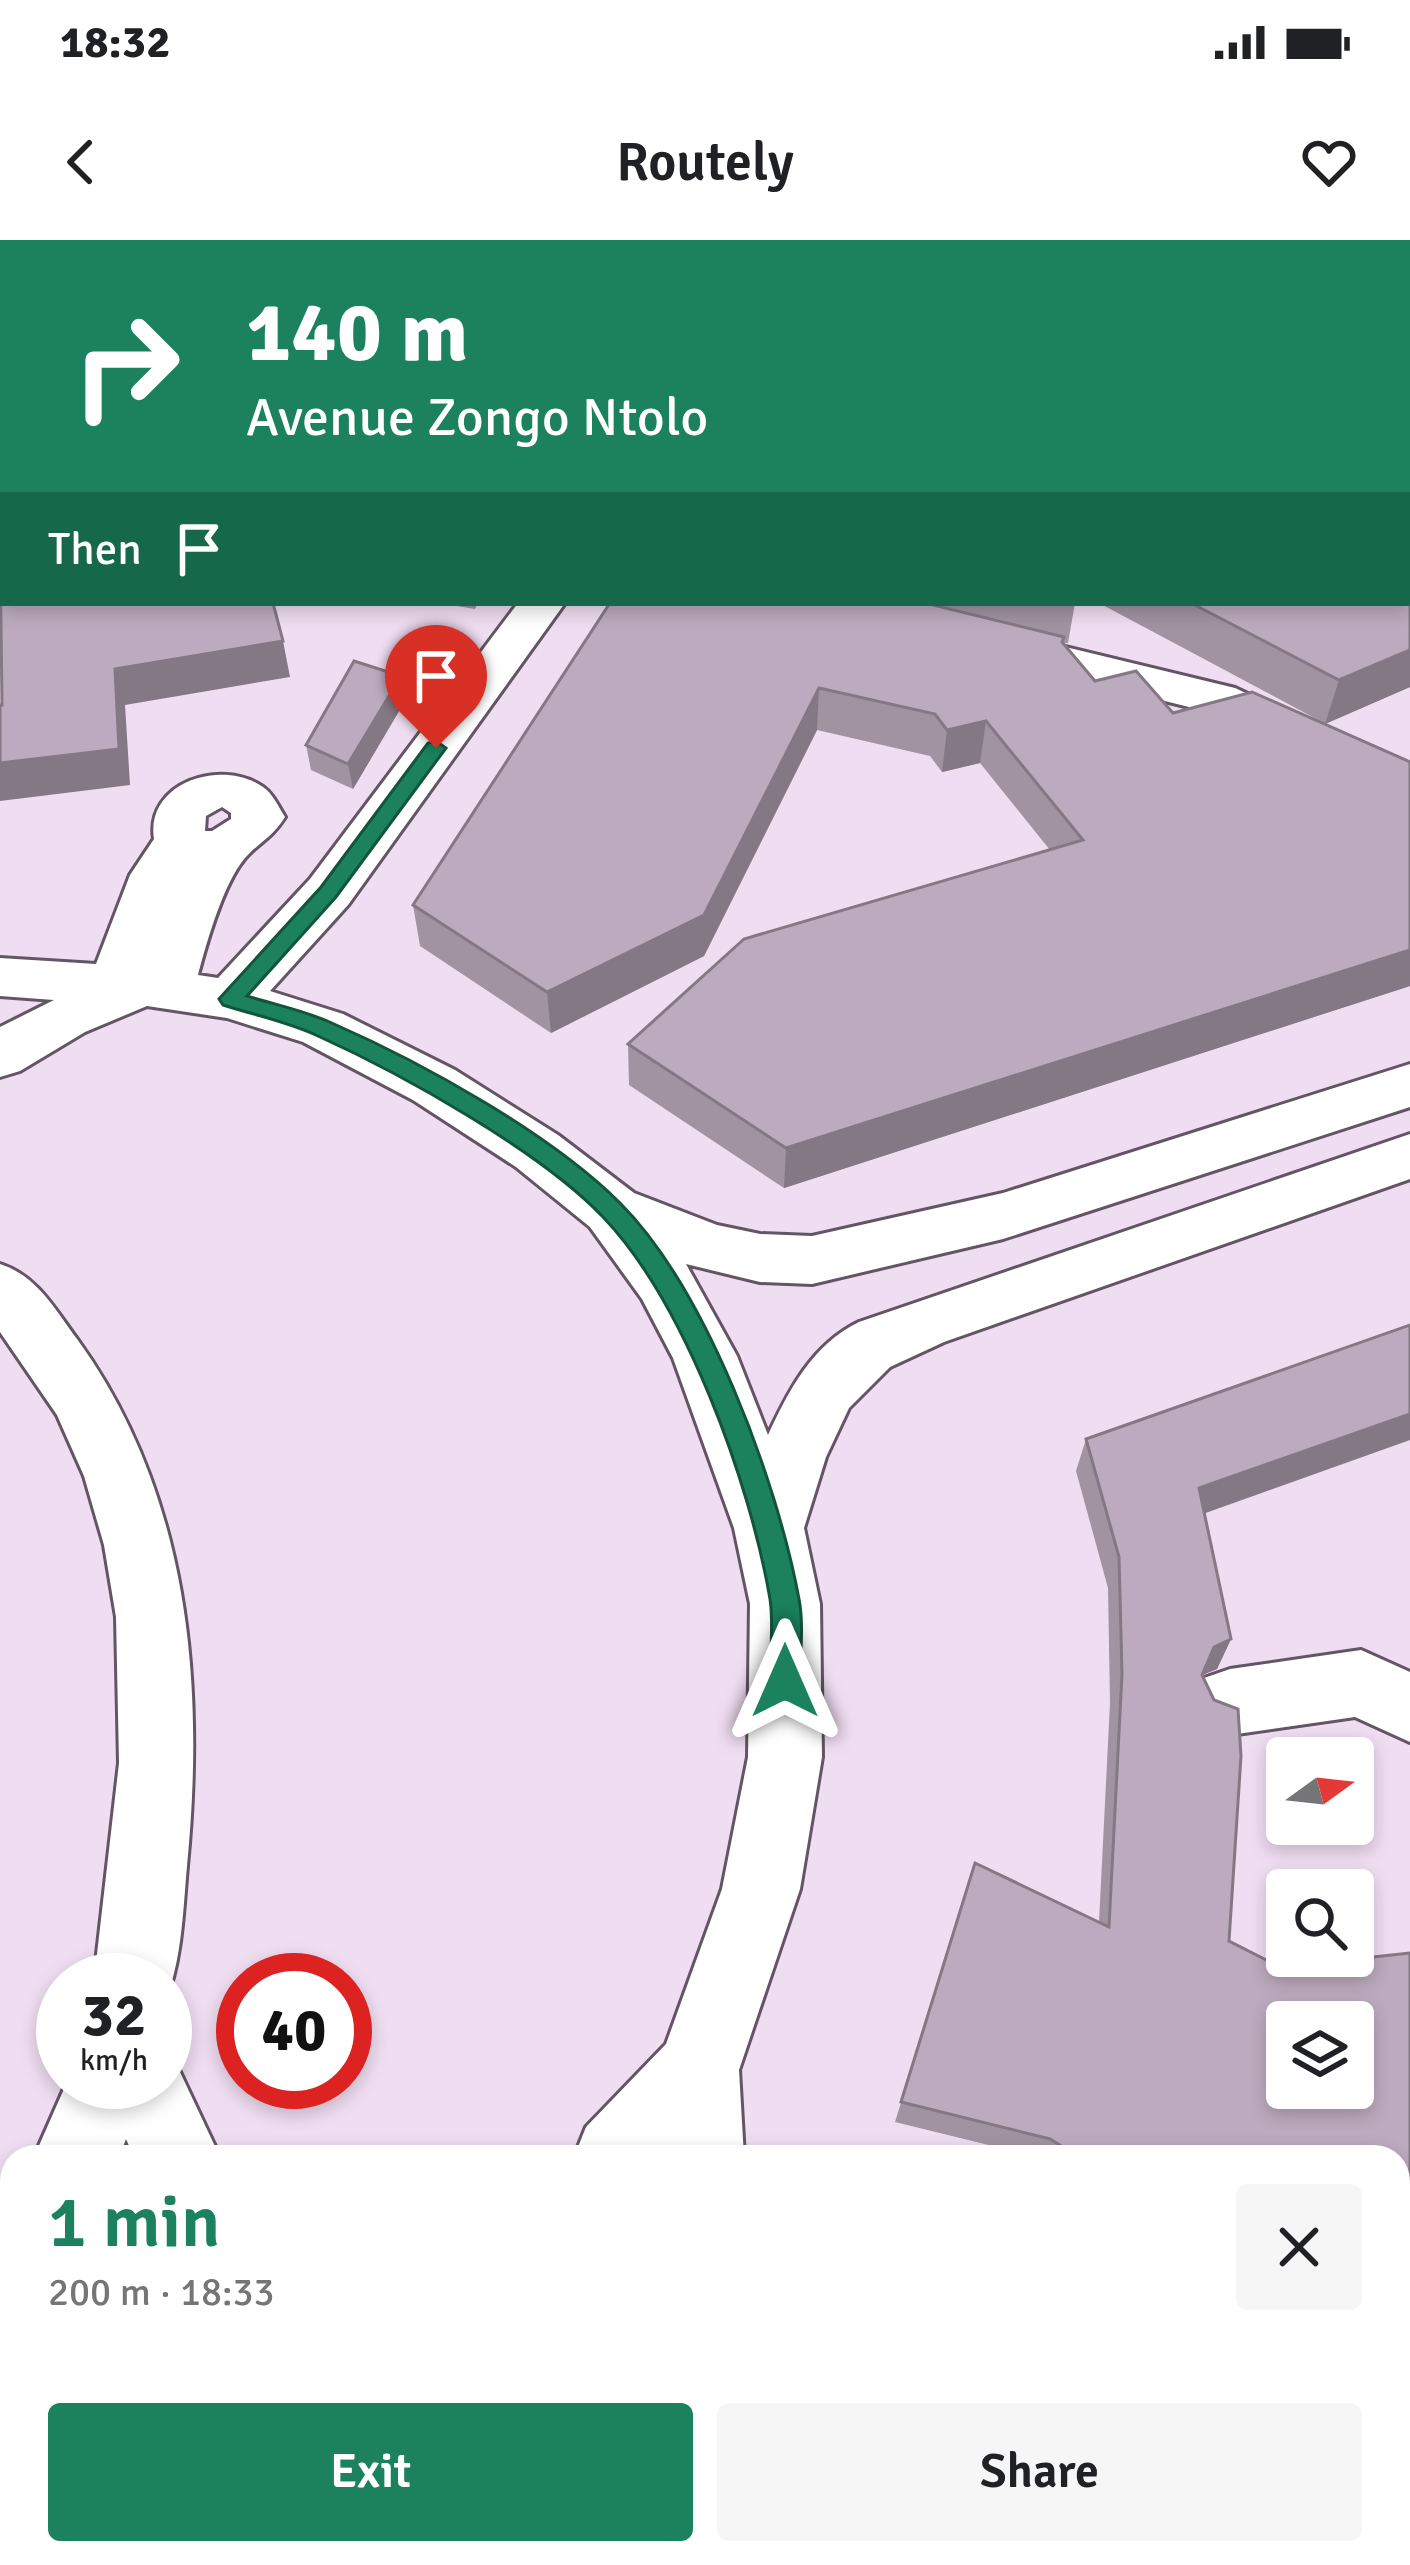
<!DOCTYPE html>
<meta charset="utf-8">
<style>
:root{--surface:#fff;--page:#f6f6f6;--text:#202124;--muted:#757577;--accent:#1b825d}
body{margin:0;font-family:Signika,sans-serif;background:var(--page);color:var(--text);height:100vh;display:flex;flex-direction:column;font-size:45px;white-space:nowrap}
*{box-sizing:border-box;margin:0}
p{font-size:39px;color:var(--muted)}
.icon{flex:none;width:66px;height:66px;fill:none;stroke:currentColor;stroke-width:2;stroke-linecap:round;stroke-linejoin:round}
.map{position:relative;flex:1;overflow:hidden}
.panel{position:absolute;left:0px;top:1905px;width:1410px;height:420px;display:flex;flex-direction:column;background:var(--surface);border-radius:36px 36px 0 0;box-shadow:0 6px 18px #0003}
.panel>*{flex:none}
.guide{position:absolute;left:0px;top:0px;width:1410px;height:366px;box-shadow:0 6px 18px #0003;background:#1b825d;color:#fff;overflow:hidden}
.needle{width:78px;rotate:75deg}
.fabs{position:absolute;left:1266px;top:1497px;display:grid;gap:24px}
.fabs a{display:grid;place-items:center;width:108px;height:108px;border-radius:12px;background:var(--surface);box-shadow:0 6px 18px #0003;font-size:60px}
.speed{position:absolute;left:36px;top:1713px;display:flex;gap:24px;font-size:60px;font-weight:700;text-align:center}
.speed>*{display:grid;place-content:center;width:156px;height:156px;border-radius:50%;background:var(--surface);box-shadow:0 6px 18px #0003;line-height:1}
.speed small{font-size:30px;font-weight:400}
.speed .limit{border:18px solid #d22;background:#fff;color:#111}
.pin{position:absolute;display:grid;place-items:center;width:102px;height:102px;color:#fff;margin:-123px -51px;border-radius:50% 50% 50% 0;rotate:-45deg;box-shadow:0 0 12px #0007}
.pin .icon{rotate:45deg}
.me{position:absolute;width:132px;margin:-66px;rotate:0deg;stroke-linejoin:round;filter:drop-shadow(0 0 9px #0008)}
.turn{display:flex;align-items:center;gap:42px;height:252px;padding:0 48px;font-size:54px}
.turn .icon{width:156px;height:156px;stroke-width:2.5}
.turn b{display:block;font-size:84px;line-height:102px}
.then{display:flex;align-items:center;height:114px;padding:0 48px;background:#0003;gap:24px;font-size:45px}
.round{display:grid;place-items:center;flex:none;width:126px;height:126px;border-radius:12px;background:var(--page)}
.head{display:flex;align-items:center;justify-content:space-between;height:204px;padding:0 48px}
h1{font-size:72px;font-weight:600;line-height:90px;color:var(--accent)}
.action{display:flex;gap:24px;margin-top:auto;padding:24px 48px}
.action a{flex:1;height:138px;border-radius:12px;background:var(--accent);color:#fff;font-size:48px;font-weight:600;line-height:138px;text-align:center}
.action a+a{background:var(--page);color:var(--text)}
.status{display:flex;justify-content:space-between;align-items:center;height:84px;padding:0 60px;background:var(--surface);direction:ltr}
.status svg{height:33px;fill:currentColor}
header{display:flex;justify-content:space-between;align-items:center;height:156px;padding:0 48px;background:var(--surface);font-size:54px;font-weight:600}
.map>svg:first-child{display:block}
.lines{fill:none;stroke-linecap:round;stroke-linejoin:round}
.minor-casing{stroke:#645565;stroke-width:6}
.minor{fill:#fff;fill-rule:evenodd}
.wall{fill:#a293a3}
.shaded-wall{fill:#847885}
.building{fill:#bcabbe;stroke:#847885;stroke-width:3;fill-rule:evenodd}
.route{fill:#1b825d;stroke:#12543c;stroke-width:3}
</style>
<div class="status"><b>18:32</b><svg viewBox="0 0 49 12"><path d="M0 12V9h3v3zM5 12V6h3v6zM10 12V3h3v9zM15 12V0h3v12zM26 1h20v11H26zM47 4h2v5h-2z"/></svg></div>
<header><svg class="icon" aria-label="back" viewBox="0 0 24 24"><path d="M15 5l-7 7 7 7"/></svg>Routely<svg class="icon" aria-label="heart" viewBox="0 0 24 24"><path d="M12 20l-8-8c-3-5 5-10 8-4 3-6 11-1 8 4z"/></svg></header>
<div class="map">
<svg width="1410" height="2325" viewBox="0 0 1410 2325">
<rect width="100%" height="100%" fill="#efddf1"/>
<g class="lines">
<defs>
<path id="minor" d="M245 0H308L243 3Z
M796 0H835L794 3Z
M3 19V43L0 44V20Z
M1410 73V99L1407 100V74Z
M518 363H565L348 665 270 751 343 774 455 830 558 895 634 953 717 985 760 994 812 996 1003 953 1410 824V867L1003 999 812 1044 760 1042 686 1024 737 1116 768 1195C789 1150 812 1105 859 1082L1410 894V939L944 1102 890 1127 849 1168 826 1217 804 1288 820 1364 822 1517 800 1649 739 1830 744 1917H574L586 1887 666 1804 722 1649 748 1517 750 1364 734 1288 673 1118 642 1059 590 987 516 927 413 860 303 802 227 778 147 766 85 792 20 831 0 837V787L54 760 0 756V718L96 724 130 635 154 599C145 543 221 518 263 547 273 554 278 566 285 577 271 599 259 602 245 618 223 644 207 701 198 735L218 738 310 639ZM222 567 231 573V579L212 591H205L206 576Z
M804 363H884L1235 448 1410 530V567L1201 470 811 373Z
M0 1024C37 1036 54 1068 77 1099 189 1254 205 1441 187 1626 183 1671 182 1720 165 1762V1740H94L119 1523 116 1377 104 1305 84 1236 57 1175 0 1092Z
M1361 1410 1410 1432V1502L1355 1477 1230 1495 1204 1486 1193 1462 1204 1438 1230 1429Z
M165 1810 171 1813 220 1917H134L126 1899 119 1917H34L67 1842H165Z
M12 2003V2109L0 2114V2008Z
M88 2313H194L189 2325H83Z
M815 2313H920L925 2325H820Z"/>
</defs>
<use href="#minor" class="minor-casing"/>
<use href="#minor" class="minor"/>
</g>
<path class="wall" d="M1276 0H1356L1354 3H1275Z
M1410 195V447L1325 484 1410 522V746L784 948 629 845 628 804 1050 610 980 523 942 532 930 516 817 490 704 716 551 793 420 706 413 665 610 363H1075L1068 403H1063L1095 441 1173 473 1322 482 1099 363H1407Z
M439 363H478L475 369Z
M405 461 353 549 311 530 306 505Z
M1086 1199 1204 1273 1231 1399 1217 1429 1202 1435 1229 1701 1398 1917H1037L895 1882 975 1623 1099 1682 1110 1463 1108 1348 1076 1231Z"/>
<path class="shaded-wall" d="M704 0H731L728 3H701Z
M283 401 290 437 125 465 130 545 0 561V523L115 429Z
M1410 410V447L1325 484 1339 440Z
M401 436 405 461 353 549 348 524Z
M819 448 817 490 704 716 551 793 547 752Z
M986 481 980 523 942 532 947 490Z
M1410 710V746L784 948 786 908Z
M1410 1174V1200L1186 1280 1199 1248Z
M1231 1399 1217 1429 1200 1436 1214 1407Z"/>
<path class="building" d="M315 0H423L424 3H288Z
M612 0H704L701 3H610Z
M875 0H1038L1036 3H873Z
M1407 194 1410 195V410L1339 440 1191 363H1407Z
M0 302H3V363H273L283 401 115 429 119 509 0 523V465H2Z
M610 363H925L1064 397 1062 402 1095 441 1136 431 1173 473 1252 452 1410 522V710L786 908 628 804 744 699 1083 600 986 481 947 490 935 474 819 448 704 675 547 752 413 665Z
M354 421 401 436 348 524 306 505Z
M1410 1085V1174L1199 1248 1231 1399 1214 1407 1202 1435 1214 1460 1238 1469 1241 1516 1229 1701 1280 1727 1410 1713V2093L1398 2113V1917H1079L1050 1899 901 1862 975 1623 1109 1687 1122 1434 1119 1317 1086 1199ZM1287 1782H1353V1848H1287Z"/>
<path class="route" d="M436 501 446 508 336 657 247 756C276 765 307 771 334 784 423 823 551 894 620 963 706 1049 777 1240 799 1359 804 1385 800 1414 800 1441L796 1451 785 1454 774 1451 770 1441C770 1414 774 1385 770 1359 750 1242 685 1063 603 977 540 911 402 834 318 796 289 782 254 775 223 765L219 759 321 647 428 503Z"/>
</svg>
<div class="fabs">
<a><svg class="needle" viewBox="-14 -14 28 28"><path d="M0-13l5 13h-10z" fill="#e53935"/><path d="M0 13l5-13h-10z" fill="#757577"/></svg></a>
<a><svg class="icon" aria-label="search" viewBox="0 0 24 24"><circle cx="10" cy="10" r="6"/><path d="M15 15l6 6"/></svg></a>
<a><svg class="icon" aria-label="layers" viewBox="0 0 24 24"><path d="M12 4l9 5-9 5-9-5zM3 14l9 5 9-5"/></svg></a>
</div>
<div class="speed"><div>32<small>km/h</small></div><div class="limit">40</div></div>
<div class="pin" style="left:436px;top:508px;background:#d93025"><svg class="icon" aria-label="arrive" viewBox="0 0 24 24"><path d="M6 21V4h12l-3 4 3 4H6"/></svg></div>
<svg class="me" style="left:785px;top:1441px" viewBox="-20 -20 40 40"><path d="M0-17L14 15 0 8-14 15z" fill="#1b825d" stroke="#fff" stroke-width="4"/></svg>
<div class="guide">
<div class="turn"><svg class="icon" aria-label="right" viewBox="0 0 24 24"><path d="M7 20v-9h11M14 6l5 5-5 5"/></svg><div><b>140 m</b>Avenue Zongo Ntolo</div></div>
<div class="then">Then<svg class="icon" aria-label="arrive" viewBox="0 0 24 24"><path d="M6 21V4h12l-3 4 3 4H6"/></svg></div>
</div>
<section class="panel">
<div class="head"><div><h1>1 min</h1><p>200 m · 18:33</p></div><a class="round"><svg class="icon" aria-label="close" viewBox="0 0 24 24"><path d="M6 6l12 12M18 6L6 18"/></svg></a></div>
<div class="action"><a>Exit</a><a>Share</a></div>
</section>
</div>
